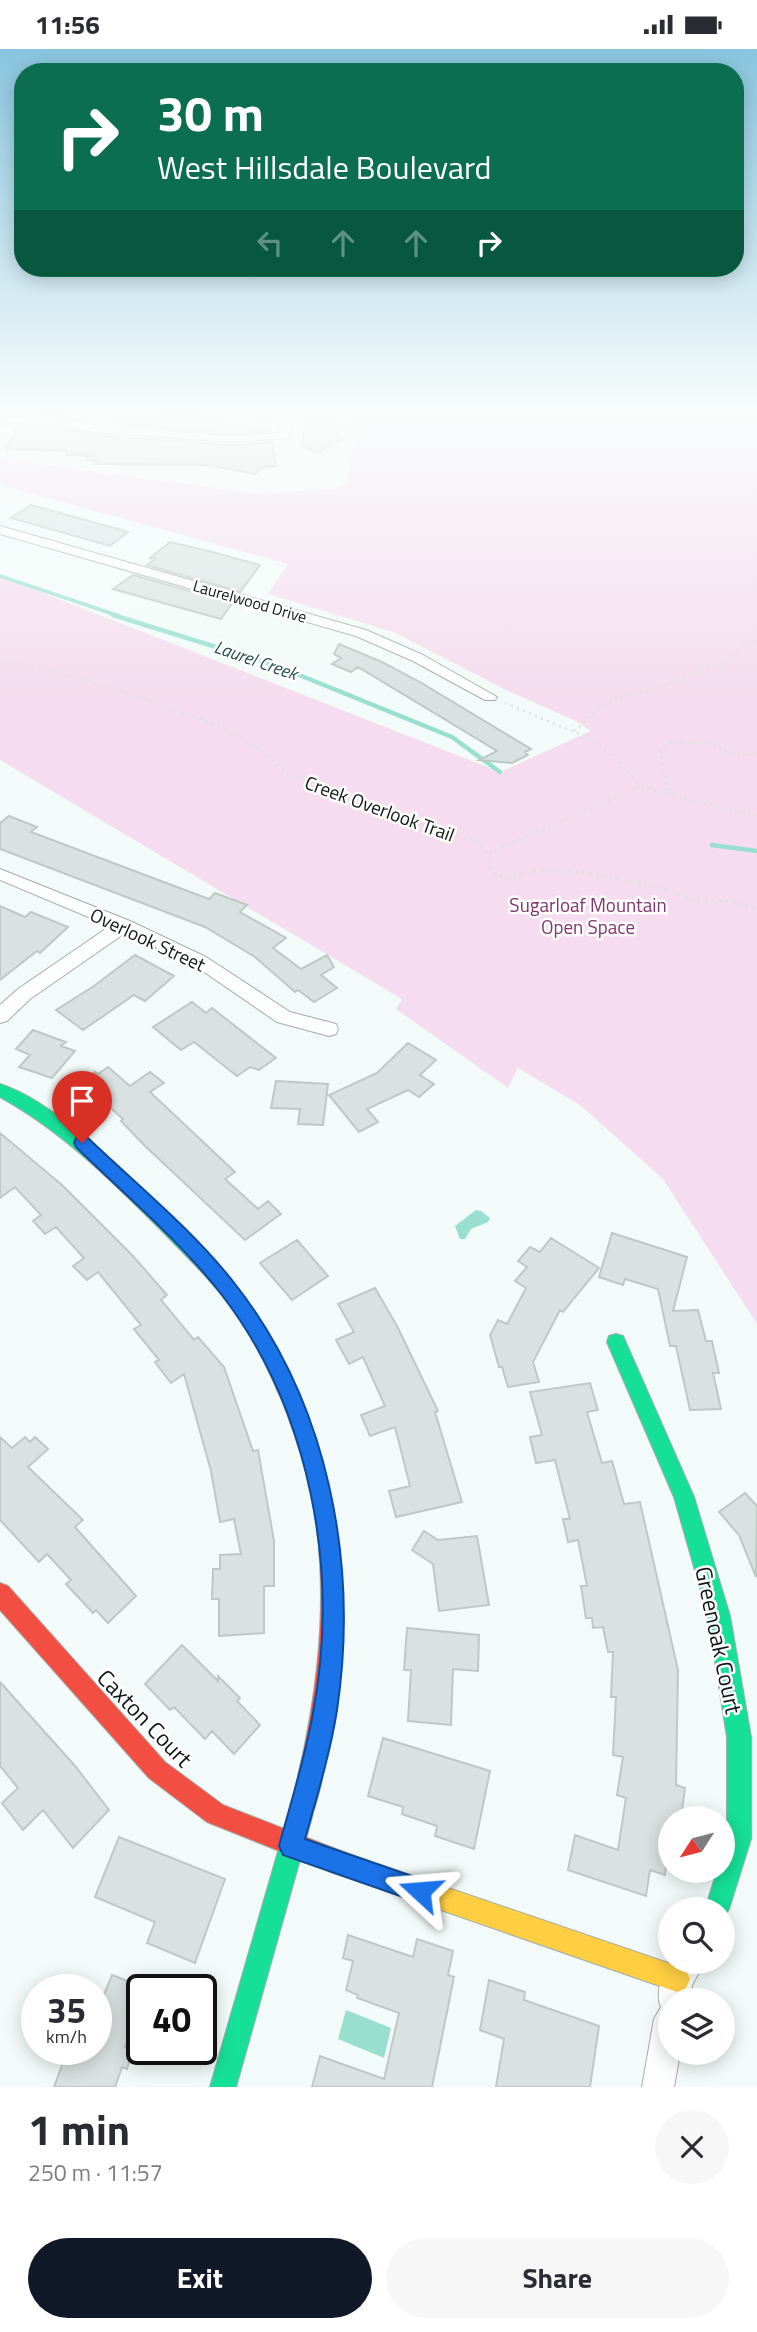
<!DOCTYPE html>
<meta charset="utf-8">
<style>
:root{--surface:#fff;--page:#f7f7f7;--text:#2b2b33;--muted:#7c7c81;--accent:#111827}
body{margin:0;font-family:"Titillium Web",sans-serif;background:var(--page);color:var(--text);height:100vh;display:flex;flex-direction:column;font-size:26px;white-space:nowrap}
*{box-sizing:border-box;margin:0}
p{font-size:23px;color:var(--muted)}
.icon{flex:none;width:38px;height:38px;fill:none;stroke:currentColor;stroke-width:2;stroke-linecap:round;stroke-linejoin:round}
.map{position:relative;height:2038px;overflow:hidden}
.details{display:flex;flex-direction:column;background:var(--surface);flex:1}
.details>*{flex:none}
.top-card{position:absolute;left:14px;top:14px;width:730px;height:214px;border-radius:28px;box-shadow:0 4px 18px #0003;background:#0b6e4f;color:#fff;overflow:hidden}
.needle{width:46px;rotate:234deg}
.tools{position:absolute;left:658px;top:1757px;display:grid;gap:14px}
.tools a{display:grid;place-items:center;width:77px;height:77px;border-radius:50%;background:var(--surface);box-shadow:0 4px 18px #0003;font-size:35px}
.speed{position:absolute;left:21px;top:1925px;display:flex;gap:14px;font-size:35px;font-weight:700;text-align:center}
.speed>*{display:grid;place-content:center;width:91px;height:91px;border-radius:50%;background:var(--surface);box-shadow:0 4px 18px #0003;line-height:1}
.speed small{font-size:18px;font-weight:400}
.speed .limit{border:4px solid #111;border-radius:10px;background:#fff;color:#111}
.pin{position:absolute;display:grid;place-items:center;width:60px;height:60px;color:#fff;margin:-72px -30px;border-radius:50% 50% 50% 0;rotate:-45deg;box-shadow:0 0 7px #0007}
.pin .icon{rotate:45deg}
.me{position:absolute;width:77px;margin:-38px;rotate:289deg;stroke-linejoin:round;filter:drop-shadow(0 0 5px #0008)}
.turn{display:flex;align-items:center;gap:24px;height:147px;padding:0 28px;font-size:32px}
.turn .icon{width:91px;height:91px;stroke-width:2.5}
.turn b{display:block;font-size:49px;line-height:60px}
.lanes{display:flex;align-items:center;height:66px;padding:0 28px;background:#0003;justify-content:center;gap:35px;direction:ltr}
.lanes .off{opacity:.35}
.round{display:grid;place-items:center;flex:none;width:74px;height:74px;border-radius:37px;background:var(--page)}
.headline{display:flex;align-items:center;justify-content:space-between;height:119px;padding:0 28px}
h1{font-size:42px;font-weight:700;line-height:52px}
.button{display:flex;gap:14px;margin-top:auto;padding:14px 28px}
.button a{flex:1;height:80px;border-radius:42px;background:var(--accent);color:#fff;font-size:28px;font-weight:700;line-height:80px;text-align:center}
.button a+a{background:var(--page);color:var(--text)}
.status{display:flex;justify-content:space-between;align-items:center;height:49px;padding:0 35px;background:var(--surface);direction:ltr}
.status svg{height:19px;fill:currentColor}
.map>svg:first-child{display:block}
.green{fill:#f5dcee}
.water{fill:#98dfcf}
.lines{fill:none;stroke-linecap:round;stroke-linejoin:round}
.stream-far1{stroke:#98dfcf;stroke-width:3.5}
.stream{stroke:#98dfcf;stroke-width:4.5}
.building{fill:#d9e2e0;stroke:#bec8c5;stroke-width:2}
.street-casing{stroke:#a4adab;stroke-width:2}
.fast-casing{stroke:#a4adab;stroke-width:2}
.slow-casing{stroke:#a4adab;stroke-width:2}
.jam-casing{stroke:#a4adab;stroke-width:2}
.path-far2{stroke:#dfe2e1;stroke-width:2;stroke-dasharray:1 3.5;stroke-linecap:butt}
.path-far1{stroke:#dfe2e1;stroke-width:2.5;stroke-dasharray:2 4.5;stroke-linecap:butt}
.path{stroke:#dfe2e1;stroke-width:3.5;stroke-dasharray:2 5;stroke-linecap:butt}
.street{fill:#fdfefe;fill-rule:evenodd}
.fast{fill:#16e098;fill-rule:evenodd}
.slow{fill:#ffcf43;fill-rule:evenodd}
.jam{fill:#f24e42;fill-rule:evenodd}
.route{fill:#1a73e8;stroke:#114b97;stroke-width:2}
.labels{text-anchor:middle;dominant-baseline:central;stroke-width:5;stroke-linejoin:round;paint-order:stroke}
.far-street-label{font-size:16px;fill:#0e1715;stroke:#fff}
.far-water-label{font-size:18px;font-style:italic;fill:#244f46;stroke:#fff}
.street-label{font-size:19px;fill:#0e1715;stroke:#fff}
.park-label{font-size:19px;fill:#83356d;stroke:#fff}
.near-street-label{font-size:23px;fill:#0e1715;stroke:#fff}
</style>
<div class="status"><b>11:56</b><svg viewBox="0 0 49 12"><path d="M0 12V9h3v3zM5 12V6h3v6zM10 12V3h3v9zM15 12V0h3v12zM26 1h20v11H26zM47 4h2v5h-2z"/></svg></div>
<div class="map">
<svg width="757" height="2038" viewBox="0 0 757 2038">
<rect width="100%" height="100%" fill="#f2fbf9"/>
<path class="green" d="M358 365H757V1275L663 1130 580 1056 518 1019 508 1039 396 960 402 950 0 711V527L500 723 591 682 576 672 504 640 396 584 268 545 288 515 0 436V408L95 423 262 445 338 439 347 436Z"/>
<path class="water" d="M476 1161 481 1162 490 1169 488 1173 471 1180 465 1190H460L455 1177Z
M346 1961 391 1979 384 2009 338 1990Z"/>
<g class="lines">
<path class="stream-far1" d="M0 527 119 567"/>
<path class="stream" d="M113 566 277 617 452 688 500 723
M712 796 757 802"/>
</g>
<path class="building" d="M50 365H161L224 369 223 372 268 370 270 382 232 384 96 374Z
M306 365H334L333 380 342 390 320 403 302 398Z
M48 376 96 386 232 396 272 393 276 417 264 418 255 425 207 416 95 415 97 412 86 411 89 407 66 406 68 402 7 400 17 377Z
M31 456 96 474 128 483 110 497 11 469Z
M170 493 212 503 260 516 240 543 147 516 155 510 150 509Z
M133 526 232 554 221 570 113 540Z
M339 595 382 613 420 633 531 700 525 703 528 706 512 714 479 711 497 702 358 618 351 623 332 615 341 609 334 605Z
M9 767 37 778 31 783 161 832 209 850 215 844 247 856 240 863 286 889 273 899 301 920 327 906 334 918 321 926 337 939 314 953 298 941 295 943 255 908 205 878 0 800V774Z
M0 857 25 868 31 863 68 878 40 904 37 902 0 931Z
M135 906 174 927 145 952 134 946 83 981 56 961 94 937Z
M192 953 206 964 212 959 276 1009 259 1021 250 1018 237 1027 194 993 181 1001 153 978Z
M33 981 66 993 61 997 75 1002 52 1029 19 1018 30 1006 16 1000Z
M408 994 436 1011 420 1026 434 1035 419 1048 408 1041 367 1060 378 1073 359 1083 329 1046 377 1024Z
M108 1018 130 1037 150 1023 164 1034 150 1043 235 1123 225 1130 258 1160 268 1152 281 1165 245 1191 144 1096 121 1072 123 1070 95 1045 88 1050 73 1037 95 1023 98 1025Z
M276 1032 328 1035 323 1076 298 1075 300 1060 271 1059Z
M0 1084 62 1136 133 1207 167 1246 161 1251 194 1291 198 1288 224 1318 253 1402 258 1401 274 1492V1537H264V1584L219 1587V1550H212L213 1520H220V1506L241 1505 234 1470 220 1473 211 1422 184 1325 171 1334 155 1313 159 1311 134 1280 141 1276 98 1223 87 1231 73 1217 84 1209 56 1178 45 1185 33 1172 41 1166 15 1138 0 1149Z
M612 1184 687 1208 673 1262 698 1261 706 1292H712L719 1324H713L721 1360 690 1361 676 1297H670L658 1240 625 1230 623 1236 599 1228Z
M551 1189 599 1219 563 1263 560 1261 533 1313 539 1333 508 1338 502 1318H499L490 1286 498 1271 507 1275 526 1239 515 1232 527 1218 518 1212 530 1198 540 1203Z
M297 1191 328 1227 292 1251 260 1214Z
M375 1239 397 1277 438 1362 435 1363 462 1453 396 1468 389 1442 410 1437 395 1378 370 1387 361 1366 385 1357 363 1308 349 1315 336 1291 354 1283 338 1255Z
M590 1334 598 1361 587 1363 602 1414 612 1412 624 1455 640 1453 678 1621 676 1736 685 1739 681 1769H670L665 1826 650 1821 646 1847 568 1821 575 1786 618 1801 626 1749 617 1746 623 1708 613 1706 616 1648H611L613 1603H608L603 1578 593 1579 592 1569H586L581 1537H587L578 1491 568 1493 563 1470H570L555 1411 536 1414 530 1388 542 1386 530 1343Z
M0 1388 12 1399 25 1388 30 1393 35 1388 48 1400 28 1418 83 1471 75 1478 136 1547 108 1574 96 1561 93 1564 66 1535 71 1531 47 1505 39 1513 0 1471Z
M745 1444 757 1457 756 1528 739 1486 719 1463Z
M424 1482 438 1491 477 1487 489 1556 439 1562 433 1515 412 1501Z
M407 1579 479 1586 478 1622 453 1620 451 1676 408 1672 411 1621H404Z
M182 1596 218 1632V1627L240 1649 237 1652 260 1676 234 1705 212 1682 205 1690 174 1658 170 1661 145 1635Z
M0 1633 76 1718 109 1761 73 1799 43 1761 23 1781 2 1754 18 1739 0 1717Z
M383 1689 490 1722 474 1800 435 1787 437 1777 402 1765 403 1758 368 1747Z
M119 1788 225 1830 195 1914 147 1894 155 1873 95 1848Z
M348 1886 413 1908 417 1890 453 1902 448 1926 454 1928 432 2038H312L320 2007 384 2030 399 1964 357 1949 358 1946 346 1941 353 1912 343 1909Z
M112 1926 146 1939 142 1941V1951L125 1998 133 2001 127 2020 122 2018 115 2038H54L68 2000H96V1946L103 1948Z
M489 1931 525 1943 524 1951 599 1977 590 2038H496L504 1990 480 1981Z"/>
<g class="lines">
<defs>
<path id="street" d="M283 365H293L288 389 232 393 96 383 48 373 0 375V369L48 367 96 377 232 387 279 384Z
M0 477 366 581 423 606 497 648 495 651H485L413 612 356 587 0 485Z
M0 820 130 872 206 908 290 963 336 975 338 980 336 985 329 987 277 973 194 916 125 884 30 950 7 972 0 974V956L18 940 110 877 0 831Z
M670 1913H705L692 1936 690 1951H670V2004H680L674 2038H642L654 1970 661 1958C655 1944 662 1925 670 1913Z"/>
<path id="fast" d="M0 1035C56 1053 126 1124 168 1166 197 1195 228 1223 251 1257 273 1287 289 1322 304 1356L301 1362 294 1365 287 1362C272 1330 259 1297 238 1268 216 1235 187 1208 160 1180 111 1131 62 1082 0 1048Z
M616 1285 623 1287 694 1448 730 1567 751 1688V1790L729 1860 723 1870V1860H705L717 1822H723V1803L727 1790V1688L708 1567 674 1448 607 1293 609 1287Z
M300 1756 308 1760 312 1768 236 2038H210L288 1768 292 1760Z"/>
<path id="slow" d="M337 1801 677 1917 686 1921 690 1930 686 1939 677 1943 337 1825 328 1822 325 1813 328 1804Z"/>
<path id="jam" d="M294 1347 301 1350 304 1356C346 1473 352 1571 329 1693 324 1721 319 1751 308 1776L300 1780 292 1776 288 1768C315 1666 331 1563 314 1458 308 1423 296 1389 284 1356L287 1350Z
M0 1534 8 1537 165 1713 223 1756 346 1804 349 1813 346 1822 337 1825 207 1773 149 1729 0 1561Z"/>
</defs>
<use href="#street" class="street-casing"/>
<use href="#fast" class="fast-casing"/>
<use href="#slow" class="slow-casing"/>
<use href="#jam" class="jam-casing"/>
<path class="path-far2" d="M398 385 430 365"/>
<path class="path-far1" d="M0 613 34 617 87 631 218 676 260 700 288 725 442 783 476 792 488 804 491 821
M505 654 591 690 621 715 641 737 692 752 757 766
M574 682C584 675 594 662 602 657 620 646 640 644 659 638 684 630 704 615 731 615L740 599 757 591
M673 747C665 732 661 718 661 701L671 693 712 694 730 705H757
M489 804 641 737"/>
<path class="path" d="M490 819 491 823 505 829 535 822 583 823 654 837 695 852H732L757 861"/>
<use href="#street" class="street"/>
<use href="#fast" class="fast"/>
<use href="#slow" class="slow"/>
<use href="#jam" class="jam"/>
</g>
<linearGradient id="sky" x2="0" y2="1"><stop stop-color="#88c5de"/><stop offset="0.56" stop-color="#f9fdfc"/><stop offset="1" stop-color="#f9fdfc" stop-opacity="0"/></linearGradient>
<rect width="757" height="650" fill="url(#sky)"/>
<path class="route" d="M82 1087 88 1089C137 1136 193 1181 235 1235 328 1354 359 1513 337 1661 330 1705 317 1747 305 1790L429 1833 432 1842 429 1851 420 1854 283 1806 279 1797C291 1753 305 1709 313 1664 340 1521 310 1361 222 1246 180 1192 125 1146 76 1098L74 1094 76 1089Z"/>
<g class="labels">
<g class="far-street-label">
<text transform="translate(250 552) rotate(16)">Laurelwood Drive</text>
</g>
<g class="far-water-label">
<text transform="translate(256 611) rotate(19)">Laurel Creek</text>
</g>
<g class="street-label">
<text transform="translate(380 759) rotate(20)">Creek Overlook Trail</text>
<text transform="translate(148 890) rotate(25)">Overlook Street</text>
</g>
<g class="park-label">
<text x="588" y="855">Sugarloaf Mountain<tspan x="588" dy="22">Open Space</tspan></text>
</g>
<g class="near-street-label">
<text transform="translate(719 1591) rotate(78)">Greenoak Court</text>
<text transform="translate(145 1669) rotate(46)">Caxton Court</text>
</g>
</g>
</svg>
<div class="tools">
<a><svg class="needle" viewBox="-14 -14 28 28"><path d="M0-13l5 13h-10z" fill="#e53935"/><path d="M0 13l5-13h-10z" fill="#7c7c81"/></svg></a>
<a><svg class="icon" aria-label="search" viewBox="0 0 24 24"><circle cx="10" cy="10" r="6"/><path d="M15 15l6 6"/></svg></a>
<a><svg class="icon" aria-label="layers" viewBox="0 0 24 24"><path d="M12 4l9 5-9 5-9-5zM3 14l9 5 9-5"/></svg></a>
</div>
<div class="speed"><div>35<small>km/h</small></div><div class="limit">40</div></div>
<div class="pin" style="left:82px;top:1094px;background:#d93025"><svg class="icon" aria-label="arrive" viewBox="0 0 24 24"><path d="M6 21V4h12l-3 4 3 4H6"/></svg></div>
<svg class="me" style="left:420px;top:1842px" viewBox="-20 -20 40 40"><path d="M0-17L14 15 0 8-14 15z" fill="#1a73e8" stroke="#fff" stroke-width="4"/></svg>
<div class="top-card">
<div class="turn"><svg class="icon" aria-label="right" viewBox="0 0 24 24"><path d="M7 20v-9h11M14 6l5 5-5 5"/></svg><div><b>30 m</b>West Hillsdale Boulevard</div></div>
<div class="lanes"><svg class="icon off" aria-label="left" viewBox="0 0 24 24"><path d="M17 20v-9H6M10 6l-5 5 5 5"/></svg><svg class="icon off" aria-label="ahead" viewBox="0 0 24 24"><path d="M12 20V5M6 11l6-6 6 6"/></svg><svg class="icon off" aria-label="ahead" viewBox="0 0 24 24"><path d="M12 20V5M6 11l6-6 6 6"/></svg><svg class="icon" aria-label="right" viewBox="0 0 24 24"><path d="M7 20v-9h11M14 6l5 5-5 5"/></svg></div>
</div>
</div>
<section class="details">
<div class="headline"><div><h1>1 min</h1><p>250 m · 11:57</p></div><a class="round"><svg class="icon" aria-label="close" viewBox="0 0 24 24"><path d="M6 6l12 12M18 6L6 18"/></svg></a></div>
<div class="button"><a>Exit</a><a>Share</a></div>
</section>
